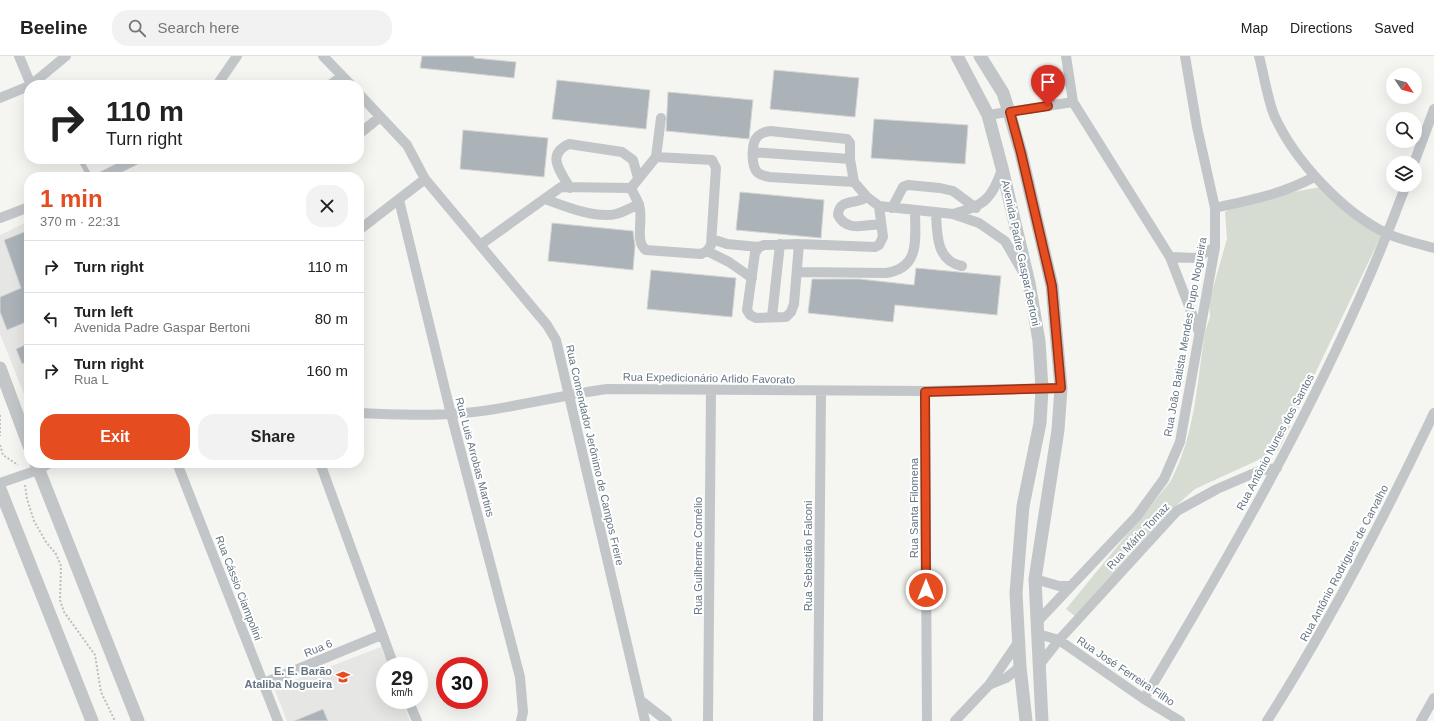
<!DOCTYPE html>
<meta charset="utf-8">
<style>
:root{--surface:#fff;--page:#f2f2f2;--text:#222;--muted:#767676;--line:#e0e0e0;--accent:#e54d21}
body{margin:0;font-family:Arial,sans-serif;background:var(--page);color:var(--text);height:100vh;display:flex;flex-direction:column;font-size:15px;white-space:nowrap}
*{box-sizing:border-box;margin:0}
p{font-size:13px;color:var(--muted)}
.icon{flex:none;width:22px;height:22px;fill:none;stroke:currentColor;stroke-width:2;stroke-linecap:round;stroke-linejoin:round}
.map{position:relative;flex:1;overflow:hidden}
.side{position:absolute;left:24px;top:116px;width:340px;height:296px;display:flex;flex-direction:column;background:var(--surface);border-radius:16px;box-shadow:0 4px 16px #0002}
.side>*{flex:none}
.guide{position:absolute;left:24px;top:24px;width:340px;height:84px;border-radius:16px;box-shadow:0 4px 16px #0002;background:#fff;color:var(--text);overflow:hidden}
.needle{width:26px;rotate:125deg}
.controls{position:absolute;left:1386px;top:12px;display:grid;gap:8px}
.controls a{display:grid;place-items:center;width:36px;height:36px;border-radius:50%;background:var(--surface);box-shadow:0 4px 16px #0002;font-size:20px}
.speed{position:absolute;left:376px;top:601px;display:flex;gap:8px;font-size:20px;font-weight:700;text-align:center}
.speed>*{display:grid;place-content:center;width:52px;height:52px;border-radius:50%;background:var(--surface);box-shadow:0 4px 16px #0002;line-height:1}
.speed small{font-size:10px;font-weight:400}
.speed .limit{border:6px solid #d22;background:#fff;color:#111}
.pin{position:absolute;display:grid;place-items:center;width:34px;height:34px;color:#fff;margin:-41px -17px;border-radius:50% 50% 50% 0;rotate:-45deg;box-shadow:0 0 4px #0007}
.pin .icon{rotate:45deg}
.me{position:absolute;width:44px;margin:-22px;rotate:0deg;stroke-linejoin:round;filter:drop-shadow(0 0 3px #0008)}
.turn{display:flex;align-items:center;gap:14px;height:84px;padding:0 16px;font-size:18px}
.turn .icon{width:52px;height:52px;stroke-width:2.5}
.turn b{display:block;font-size:28px;line-height:34px}
.round{display:grid;place-items:center;flex:none;width:42px;height:42px;border-radius:16px;background:var(--page)}
.head{display:flex;align-items:center;justify-content:space-between;height:68px;padding:0 16px}
h1{font-size:24px;font-weight:700;line-height:30px;color:var(--accent)}
.primary-button{display:flex;gap:8px;margin-top:auto;padding:8px 16px}
.primary-button a{flex:1;height:46px;border-radius:16px;background:var(--accent);color:#fff;font-size:16px;font-weight:700;line-height:46px;text-align:center}
.primary-button a+a{background:var(--page);color:var(--text)}
ul{padding:0;list-style:none}
li{display:flex;align-items:center;gap:12px;height:52px;padding:0 16px;border-top:1px solid var(--line)}
li div{flex:1}
li b{display:block;font-size:15px}
li em{font-style:normal}
header{display:flex;align-items:center;gap:24px;box-sizing:border-box;height:56px;padding:0 20px;background:var(--surface);border-bottom:1px solid var(--line)}
header strong{font-size:19px}
nav{display:flex;gap:22px;margin-inline-start:auto;font-size:14px}
.search{width:280px;height:36px;background:var(--page);display:flex;align-items:center;gap:10px;box-sizing:border-box;padding:0 14px;border-radius:16px;color:var(--muted);font-size:15px}
.map>svg:first-child{display:block}
.built{fill:#e6e7e5}
.green{fill:#d6dcd2}
.building{fill:#abb3b8;stroke:#d6d6d4}
.lines{fill:none;stroke-linecap:round;stroke-linejoin:round}
.path{stroke:#bcbec0;stroke-width:2;stroke-dasharray:2 2;stroke-linecap:butt}
.service{stroke:#c2c6c9;stroke-width:5}
.minor{stroke:#c2c6c9;stroke-width:10}
.tertiary{stroke:#c2c6c9;stroke-width:13}
.route-casing{stroke:#953215;stroke-width:10}
.route{stroke:#e54d21;stroke-width:7}
.labels{text-anchor:middle;dominant-baseline:central;stroke-width:4;stroke-linejoin:round;paint-order:stroke}
.street-label{font-size:11px;fill:#647583;stroke:#fff}
.poi-label{font-size:11px;font-weight:bold;fill:#647583;stroke:#fff;text-anchor:end}
</style>
<header>
<strong>Beeline</strong>
<div class="search"><svg class="icon" aria-label="search" viewBox="0 0 24 24"><circle cx="10" cy="10" r="6"/><path d="M15 15l6 6"/></svg>Search here</div>
<nav><a>Map</a><a>Directions</a><a>Saved</a></nav>
</header>
<div class="map">
<svg width="1434" height="665" viewBox="0 0 1434 665">
<rect width="100%" height="100%" fill="#f5f5f1"/>
<path class="built" d="M29 165V340L26 343 0 278V179Z
M381 591 389 610H385V644H402L410 665H287L274 632Z"/>
<path class="green" d="M1320 131 1381 180 1278 395 1195 433 1169 456 1076 561 1066 553 1170 426C1195 381 1197 326 1205 276L1210 261 1209 246 1227 183 1225 156 1242 146Z"/>
<path class="building" d="M422 0H474V2L516 6 514 22 420 12Z
M774 14 859 22 855 61 770 53Z
M557 24 650 34 646 73 552 63Z
M668 36 753 44 749 83 666 75Z
M874 63 968 69 965 108 871 102Z
M463 74 548 82 544 121 460 113Z
M740 136 824 144 821 182 736 174Z
M552 167 633 175 635 190 633 214 548 205Z
M29 174V265L7 274 0 256V241L21 232 4 184Z
M916 212 1001 220 997 259 895 249 893 266 808 257 812 223H859L914 229Z
M651 214 736 222 732 261 647 253Z
M29 287V305L22 308 16 293Z
M323 653 328 665H294Z"/>
<g class="lines">
<path class="path" d="M0 359V380
M0 389 3 399 18 409
M25 429 27 443 34 465 46 486 56 498 61 510 60 544 64 556 95 599 101 636 115 665"/>
<path class="service" d="M80 103 90 121"/>
<path class="minor" d="M19 0 31 29
M323 0 351 29
M1066 0 1073 46 1170 201 1199 276
M1259 0C1264 19 1267 41 1274 59 1294 104 1343 157 1388 178 1402 184 1419 188 1434 192
M31 29 66 0
M217 29 237 0
M330 29 342 20
M359 38 407 89 425 123 547 269 556 284 645 665
M0 42 29 30
M988 59 1073 46
M359 78 380 61
M753 96 850 103
M656 101 712 104 716 112 711 189 707 195 701 198 646 194C634 186 644 162 639 149 637 143 633 137 631 132Z
M656 101 661 62
M1414 107 1434 53
M101 121 137 103
M854 126 769 121C765 120 760 119 757 116 751 109 751 86 758 80 762 76 766 76 770 75L847 83 850 87V103L854 126 867 141 879 150 953 158 979 167 1005 185 1024 218
M570 132C561 116 545 99 569 88L622 96 633 104 638 122
M867 141C856 149 839 142 838 159 846 176 865 169 881 168
M545 143C564 150 595 163 616 158 624 156 632 151 639 148
M399 144 451 358 520 621 523 656 521 665
M892 152 903 131 908 129 940 132 953 135 976 152
M1215 152C1250 144 1283 138 1314 121
M936 157C937 178 936 205 962 210
M953 158C983 150 992 144 1002 113
M0 162 29 151
M359 174 425 123
M712 183 727 188 759 191
M799 188 794 248 791 256 786 261 756 262 750 259 747 254 755 197 759 191 764 189 799 188 875 191 879 189 883 181 879 150
M480 189 561 131 631 132
M707 195 729 206 752 222
M1170 201 1196 202 1215 191
M797 216 886 217C921 212 915 182 915 154
M772 261 780 188
M925 335 927 665
M359 357C389 358 420 360 451 358 503 355 555 340 607 333L925 335 1061 332
M177 407 278 665
M320 407 394 610
M0 427 38 414 50 407
M1035 523 1059 530H1070
M1038 565 1137 460 1164 423 1180 386 1215 191V152L1197 71 1185 0
M1038 578 1059 584 1144 643 1180 665
M1040 608 1059 584 1177 455 1217 433 1259 415 1277 412
M264 627 381 579
M989 629 1006 622 1020 611
M1144 643C1243 478 1339 310 1406 129
M408 644 417 665
M640 644 667 665
M708 665 711 335
M818 665 821 336
M955 665 989 629 1019 585
M1267 665C1330 566 1384 462 1434 357
M1421 665 1434 642"/>
<path class="tertiary" d="M957 0 988 59 1002 112 1029 227 1039 285 1042 333 1040 367 1023 450 1016 537 1020 611 1026 665
M980 0 1003 37 1009 56 1021 97 1052 230 1061 332 1058 374 1035 523 1042 665
M0 312 29 390
M36 407 138 665
M0 433 92 665"/>
</g>
<g class="lines">
<defs>
<path id="route" d="M926 534 925 336 1061 332 1052 230 1021 97 1010 56 1048 50"/>
</defs>
<use href="#route" class="route-casing"/>
<use href="#route" class="route"/>
</g>
<defs>
<symbol id="school-bare" viewBox="-9 -9 18 18"><path d="M0-5L7-2L0 1L-7-2ZM-4 1L0 2.5L4 1V4Q0 6-4 4Z" fill="#e54d21" stroke="#fff" stroke-width="2.5" paint-order="stroke"/></symbol>
</defs>
<g fill-rule="evenodd">
<use href="#school-bare" x="333" y="611" width="20" height="20"/>
</g>
<g class="labels">
<g class="street-label">
<text transform="translate(1021 197) rotate(78)">Avenida Padre Gaspar Bertoni</text>
<text transform="translate(1185 281) rotate(-80)">Rua João Batista Mendes Pupo Nogueira</text>
<text transform="translate(709 322) rotate(1)">Rua Expedicionário Arlido Favorato</text>
<text transform="translate(1275 386) rotate(-62)">Rua Antônio Nunes dos Santos</text>
<text transform="translate(595 399) rotate(77)">Rua Comendador Jerônimo de Campos Freire</text>
<text transform="translate(475 401) rotate(75)">Rua Luis Arrobas Martins</text>
<text transform="translate(914 452) rotate(-90)">Rua Santa Filomena</text>
<text transform="translate(1138 480) rotate(-47)">Rua Mário Tomaz</text>
<text transform="translate(698 500) rotate(-90)">Rua Guilherme Cornélio</text>
<text transform="translate(808 500) rotate(-90)">Rua Sebastião Falconi</text>
<text transform="translate(1344 507) rotate(-62)">Rua Antônio Rodrigues de Carvalho</text>
<text transform="translate(239 532) rotate(69)">Rua Cássio Ciampolini</text>
<text transform="translate(318 592) rotate(-22)">Rua 6</text>
<text transform="translate(1126 615) rotate(34)">Rua José Ferreira Filho</text>
</g>
<g class="poi-label">
<text x="332" y="615">E. E. Barão<tspan x="332" dy="13">Ataliba Nogueira</tspan></text>
</g>
</g>
</svg>
<div class="controls">
<a><svg class="needle" viewBox="-14 -14 28 28"><path d="M0-13l5 13h-10z" fill="#e53935"/><path d="M0 13l5-13h-10z" fill="#767676"/></svg></a>
<a><svg class="icon" aria-label="search" viewBox="0 0 24 24"><circle cx="10" cy="10" r="6"/><path d="M15 15l6 6"/></svg></a>
<a><svg class="icon" aria-label="layers" viewBox="0 0 24 24"><path d="M12 4l9 5-9 5-9-5zM3 14l9 5 9-5"/></svg></a>
</div>
<div class="speed"><div>29<small>km/h</small></div><div class="limit">30</div></div>
<div class="pin" style="left:1048px;top:50px;background:#d93025"><svg class="icon" aria-label="arrive" viewBox="0 0 24 24"><path d="M6 21V4h12l-3 4 3 4H6"/></svg></div>
<svg class="me" style="left:926px;top:534px" viewBox="-20 -20 40 40"><circle r="17" fill="#e54d21" stroke="#fff" stroke-width="3"/><path d="M0-11L8 9 0 5-8 9z" fill="#fff"/></svg>
<div class="guide">
<div class="turn"><svg class="icon" aria-label="right" viewBox="0 0 24 24"><path d="M7 20v-9h11M14 6l5 5-5 5"/></svg><div><b>110 m</b>Turn right</div></div>
</div>
<section class="side">
<div class="head"><div><h1>1 min</h1><p>370 m · 22:31</p></div><a class="round"><svg class="icon" aria-label="close" viewBox="0 0 24 24"><path d="M6 6l12 12M18 6L6 18"/></svg></a></div>
<ul>
<li><svg class="icon" aria-label="right" viewBox="0 0 24 24"><path d="M7 20v-9h11M14 6l5 5-5 5"/></svg><div><b>Turn right</b></div><em>110 m</em></li>
<li><svg class="icon" aria-label="left" viewBox="0 0 24 24"><path d="M17 20v-9H6M10 6l-5 5 5 5"/></svg><div><b>Turn left</b><p>Avenida Padre Gaspar Bertoni</p></div><em>80 m</em></li>
<li><svg class="icon" aria-label="right" viewBox="0 0 24 24"><path d="M7 20v-9h11M14 6l5 5-5 5"/></svg><div><b>Turn right</b><p>Rua L</p></div><em>160 m</em></li>
</ul>
<div class="primary-button"><a>Exit</a><a>Share</a></div>
</section>
</div>
